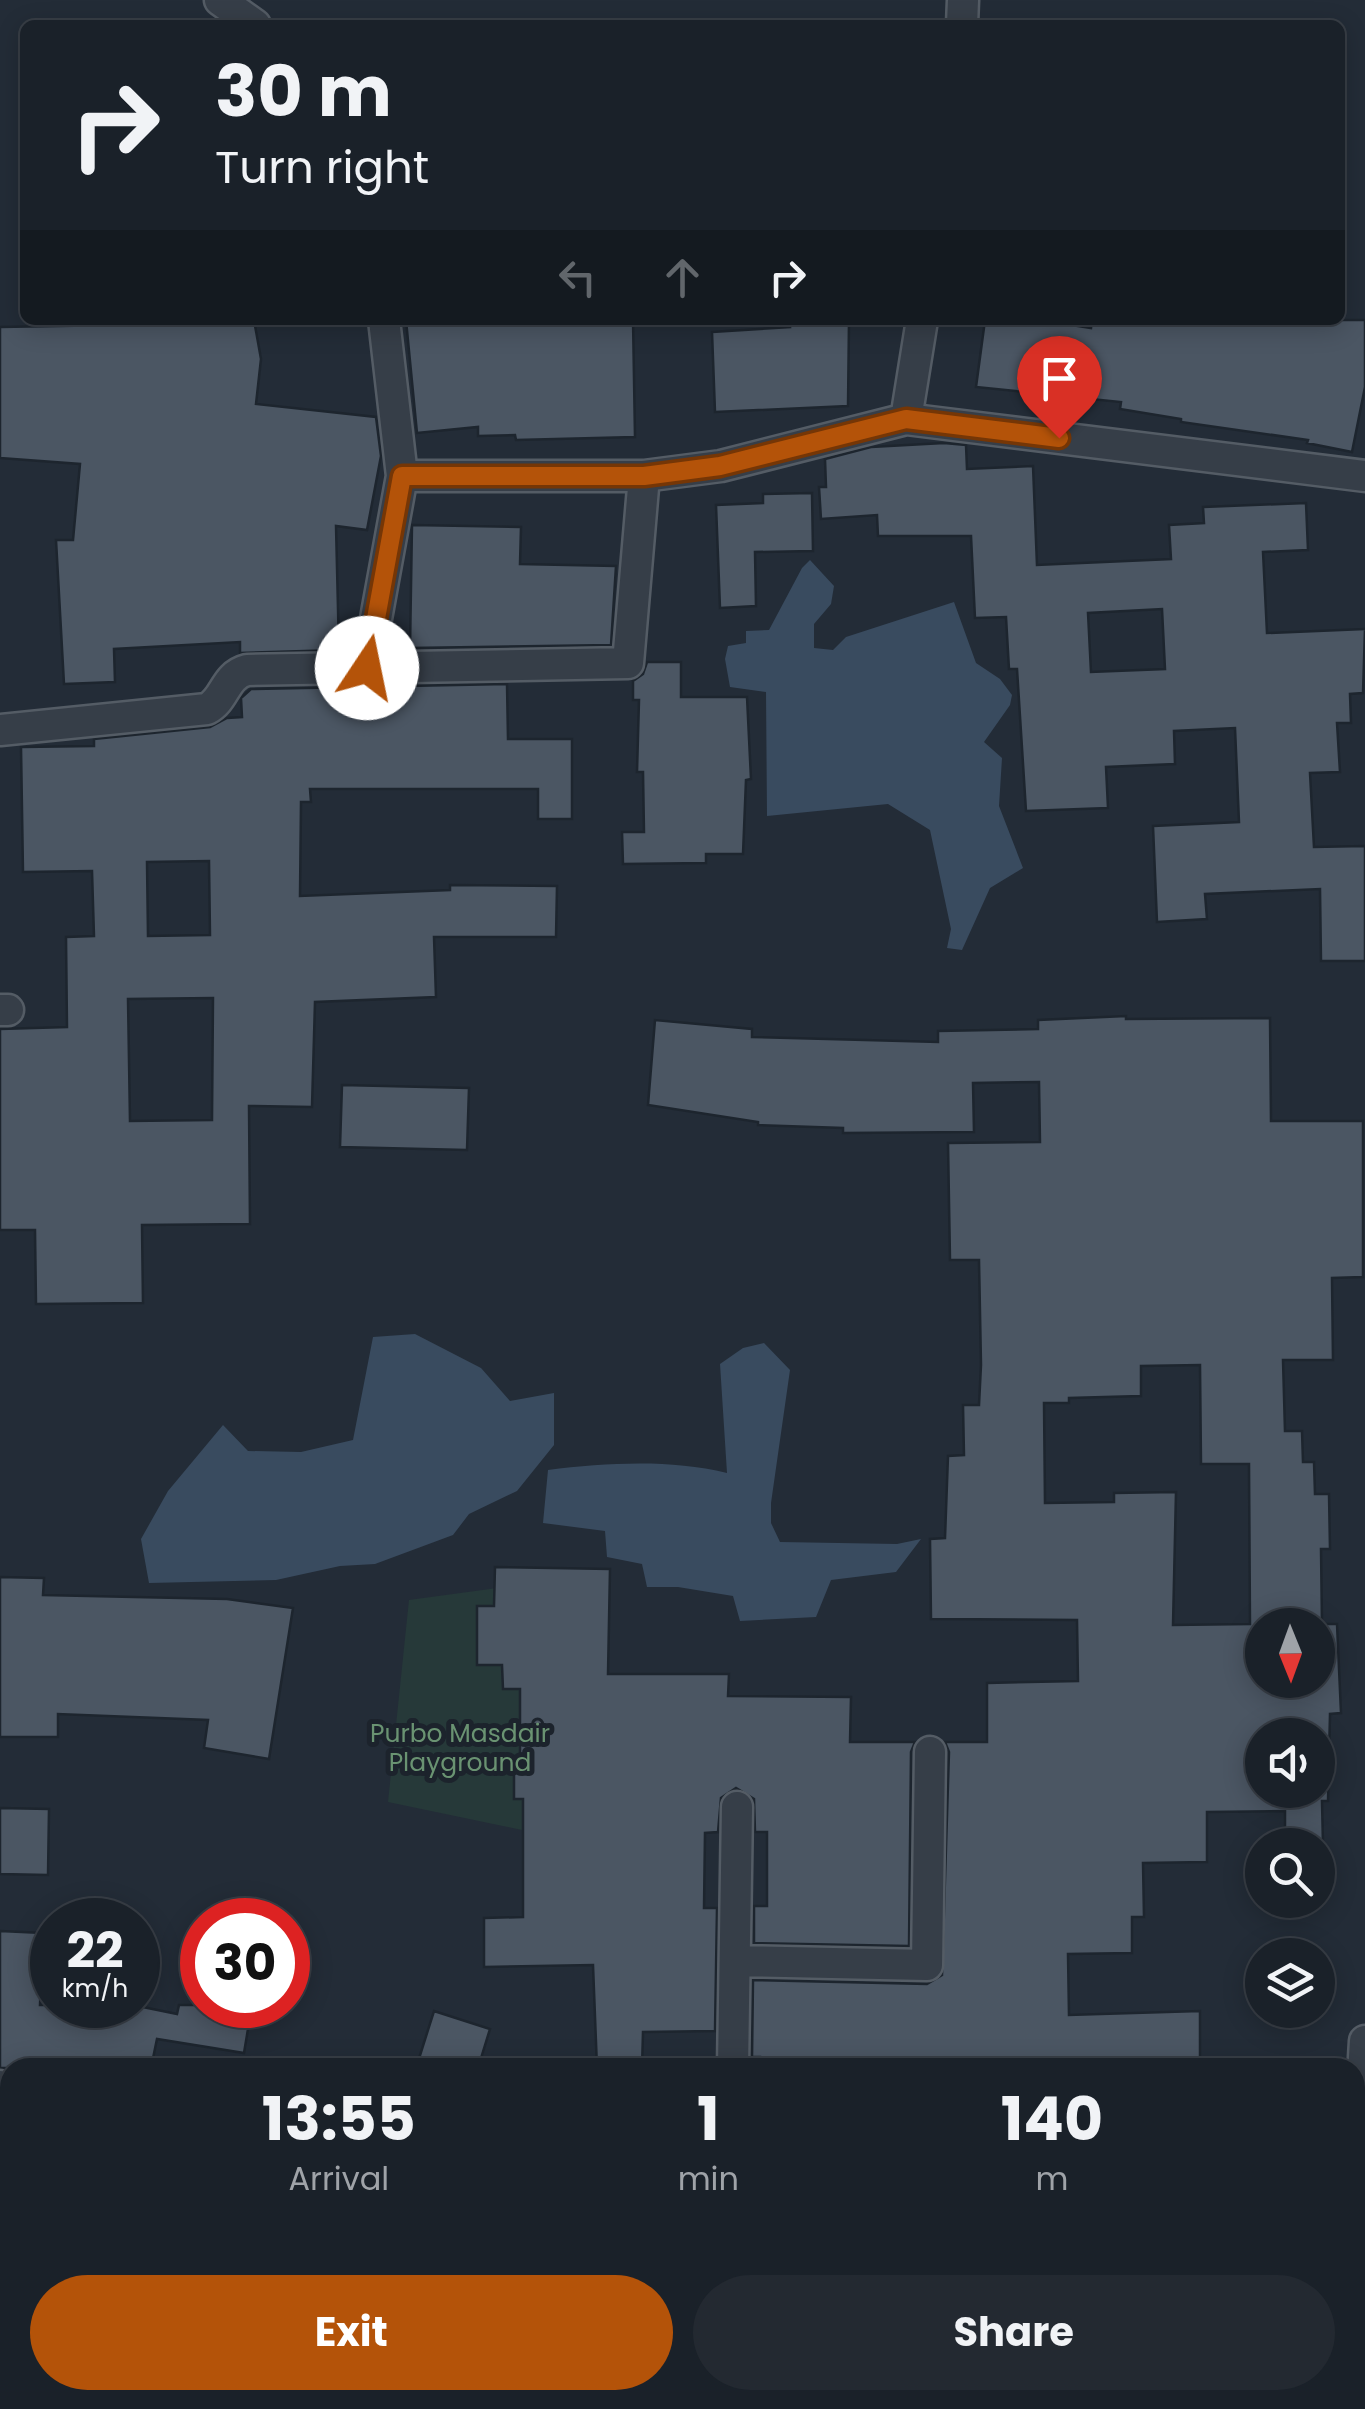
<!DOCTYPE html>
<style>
:root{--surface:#1a2129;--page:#232931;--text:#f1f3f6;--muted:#9fa3a8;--line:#383e46;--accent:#b45309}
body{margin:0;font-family:Poppins,sans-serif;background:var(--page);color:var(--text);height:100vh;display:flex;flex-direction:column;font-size:38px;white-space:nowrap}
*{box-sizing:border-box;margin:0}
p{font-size:32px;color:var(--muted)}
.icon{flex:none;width:55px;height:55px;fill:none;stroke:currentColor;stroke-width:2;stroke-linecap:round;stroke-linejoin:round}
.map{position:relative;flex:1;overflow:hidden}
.panel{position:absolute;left:0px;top:2058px;width:1365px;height:352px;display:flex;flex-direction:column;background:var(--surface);border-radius:30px 30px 0 0;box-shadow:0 5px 25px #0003,0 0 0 2px var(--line)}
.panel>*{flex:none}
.guide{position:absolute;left:20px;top:20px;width:1325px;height:305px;border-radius:15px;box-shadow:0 5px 25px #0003,0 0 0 2px var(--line);background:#1a2129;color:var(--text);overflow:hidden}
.needle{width:65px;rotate:179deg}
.buttons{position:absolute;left:1245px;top:1608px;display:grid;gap:20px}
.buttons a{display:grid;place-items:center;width:90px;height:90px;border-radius:50%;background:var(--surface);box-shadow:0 5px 25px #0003,0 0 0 2px var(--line);font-size:50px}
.speed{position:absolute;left:30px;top:1898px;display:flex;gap:20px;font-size:50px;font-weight:700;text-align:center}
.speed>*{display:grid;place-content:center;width:130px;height:130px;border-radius:50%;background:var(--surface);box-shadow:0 5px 25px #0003,0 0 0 2px var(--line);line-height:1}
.speed small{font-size:25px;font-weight:400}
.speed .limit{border:15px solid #d22;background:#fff;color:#111}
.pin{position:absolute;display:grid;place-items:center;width:85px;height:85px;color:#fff;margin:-102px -42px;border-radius:50% 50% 50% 0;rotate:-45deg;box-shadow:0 0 10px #0007}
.pin .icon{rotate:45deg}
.me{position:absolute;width:110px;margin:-55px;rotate:11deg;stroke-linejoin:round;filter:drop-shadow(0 0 8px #0008)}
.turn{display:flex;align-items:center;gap:35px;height:210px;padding:0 30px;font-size:45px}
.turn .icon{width:130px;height:130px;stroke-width:2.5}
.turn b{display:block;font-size:70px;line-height:85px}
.lanes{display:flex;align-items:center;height:95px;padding:0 30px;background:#0003;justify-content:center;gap:50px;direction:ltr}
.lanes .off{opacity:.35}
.eta{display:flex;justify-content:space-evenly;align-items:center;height:170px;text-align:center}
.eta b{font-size:60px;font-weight:700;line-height:70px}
.button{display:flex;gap:20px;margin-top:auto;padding:20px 30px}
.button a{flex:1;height:115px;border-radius:60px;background:var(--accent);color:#fff;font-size:40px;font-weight:700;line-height:115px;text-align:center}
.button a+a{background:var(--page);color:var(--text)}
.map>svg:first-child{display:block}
.green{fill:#263939}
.water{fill:#394b5f}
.building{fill:#4b5663;stroke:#1d252e;stroke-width:2.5;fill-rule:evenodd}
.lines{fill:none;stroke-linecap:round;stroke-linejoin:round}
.minor-casing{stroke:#545c65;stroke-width:35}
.minor{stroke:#363e48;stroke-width:30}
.route-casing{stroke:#753606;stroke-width:25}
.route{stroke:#b45309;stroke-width:18}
.labels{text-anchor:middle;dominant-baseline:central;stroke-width:10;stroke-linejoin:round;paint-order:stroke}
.park-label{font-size:25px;fill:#6a9372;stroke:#1c232c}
</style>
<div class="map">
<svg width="1365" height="2409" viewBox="0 0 1365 2409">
<rect width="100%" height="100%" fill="#232c37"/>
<path class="green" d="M534 1583 522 1830 388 1802 409 1600Z"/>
<path class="water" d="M810 560 834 586 831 604 814 624V648L833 650 846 637 954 602 976 663 1000 679 1012 695 1010 705 984 742 1002 758 999 806 1023 868 990 888 962 950 947 948 951 929 930 830 888 804 767 816 766 692 730 687 725 659 728 646 746 643V631L769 630 802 568Z
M415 1334 481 1368 510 1401 554 1393V1445L517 1491 469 1514 453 1535 375 1564 340 1566 276 1580 149 1583 141 1539 168 1491 223 1425 248 1451 301 1452 353 1440 373 1337Z
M764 1343 790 1370 771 1503V1523L780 1542 897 1544 921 1539 896 1572 831 1580 816 1617 740 1621 733 1596 678 1587H647L642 1564 607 1557 605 1531 543 1523 548 1470C607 1463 669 1459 727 1473L720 1364 743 1348Z"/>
<path class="building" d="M115 320H254L261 359 256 404 376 417 381 456 367 530 336 526 339 650 240 653V642L114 649 115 682 64 684 56 540H73L80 464 0 458V327L116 325Z
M406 320H633L635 437 516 440 515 435 478 436V427L417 433Z
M789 320H849L848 406 715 412 712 332 790 327Z
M985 320H1040L1091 328 1092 320H1365V387L1352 452 1307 443 1308 440 1181 422V419L1120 409 1121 402 976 387Z
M944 443 966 445 967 469 1033 466 1037 565 1171 559 1169 525 1204 523 1203 507 1306 503 1308 550 1263 552 1267 633 1365 629 1363 693 1350 694 1351 723H1337L1340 772 1310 773 1314 847 1365 846V961H1321L1320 889 1205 894 1207 919 1157 922 1153 826 1239 822 1235 728 1174 731 1175 764 1106 767 1108 808 1026 811 1017 669H1009L1006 617 975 618 971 536H878L877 515 821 519 819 487H826L825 459 871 447ZM1162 609 1165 669 1091 672 1088 613Z
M812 493 813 551 755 552 756 606 720 608 716 505 763 503V494Z
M412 525 521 527 520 564 616 566 611 645 410 648Z
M647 662H681V697H747L751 779 746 780 743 854H706V863L623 864 622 832H644L643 772H637L639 700H633V681L643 674Z
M507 684 508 739H572V819H538V789H310L311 802H301L300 896 450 890V885L557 886 556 937H434L436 997 315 1002 312 1107 249 1106 250 1224 142 1225 143 1303 36 1304 35 1230H0V1029L67 1027 66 937 94 936 92 871 23 872 21 747 94 746V739L210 727 227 718 242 717 241 698 251 689ZM209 861 210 935 148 936 147 862ZM213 998 212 1120 130 1121 128 999Z
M1126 1016V1019L1270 1018 1271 1121H1363V1277L1332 1278 1333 1360H1283L1285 1431H1302L1303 1462H1314L1315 1494H1329L1330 1549H1321L1322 1624H1337L1341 1713 1330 1714 1328 1801H1322L1323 1845H1285V1811L1207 1812V1862L1143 1863 1144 1917H1132V1953L1068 1954 1069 2015 1200 2011V2059L1097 2068H816V2060L760 2061V2057H752L753 1980 927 1984 942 1975 949 1752 945 1742H987V1683L1078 1681 1077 1620 931 1619 930 1539 945 1538 948 1456 964 1455 963 1405H979L981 1365 979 1260H950L948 1143 1040 1142 1039 1082 973 1083 974 1132 843 1133V1128L758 1125V1122L648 1105 655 1020 752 1029V1037L938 1042V1031L1038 1029V1020ZM1200 1365 1201 1464H1249L1250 1624 1173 1625 1176 1492 1114 1493V1502L1045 1503 1044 1403H1069V1398L1141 1396V1366ZM1262 1625H1318V1680H1262ZM1262 1735H1318V1790H1262Z
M342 1085 469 1088 467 1150 340 1147Z
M495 1567 610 1569 608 1674H729L728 1696 851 1697 850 1742H915L911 1752 909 1946 754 1943V1906H767V1832H755L754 1799 736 1788 721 1798 718 1832 705 1833 704 1908H717L715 2031 643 2032 642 2068H597L593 1965 484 1967V1918L523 1917V1799H514V1767H520V1689H503L502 1665H477V1606H494Z
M0 1577 44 1578 43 1595 227 1599 293 1608 269 1759 204 1748 208 1720 58 1714V1737H0Z
M0 1808 49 1809 48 1875 0 1874Z
M0 1931 43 1933 40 2005H133L177 2014 179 2005H252L244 2053 157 2039 151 2068H0Z
M434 2011 490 2029 478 2068H416Z"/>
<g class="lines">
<defs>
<path id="minor" d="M220 0 255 25
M962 25 963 0
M906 419 922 320
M402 476H644
M367 668 402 476 384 320
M0 730 207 709C226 699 224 676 247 670L628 663 644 476 721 466 906 419 1365 476
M0 1010H8
M735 1961 927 1965 930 1752
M733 2068 737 1807
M0 2086 10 2089
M1355 2122 1361 2106 1365 2041
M468 2409V2400
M1148 2409 1151 2400"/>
</defs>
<use href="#minor" class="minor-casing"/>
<use href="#minor" class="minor"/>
</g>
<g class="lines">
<defs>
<path id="route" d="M367 668 402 476H644L720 466 906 419 1059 438"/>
</defs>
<use href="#route" class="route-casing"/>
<use href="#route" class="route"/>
</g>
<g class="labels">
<g class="park-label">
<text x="460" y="1733">Purbo Masdair<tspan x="460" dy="29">Playground</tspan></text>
</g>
</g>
</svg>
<div class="buttons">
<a><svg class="needle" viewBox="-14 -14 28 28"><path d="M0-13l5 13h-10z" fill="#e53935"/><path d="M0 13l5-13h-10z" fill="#9fa3a8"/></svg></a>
<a><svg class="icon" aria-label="sound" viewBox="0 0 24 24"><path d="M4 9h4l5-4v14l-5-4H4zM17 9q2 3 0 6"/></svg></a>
<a><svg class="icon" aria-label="search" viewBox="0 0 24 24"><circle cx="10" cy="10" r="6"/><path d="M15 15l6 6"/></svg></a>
<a><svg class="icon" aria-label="layers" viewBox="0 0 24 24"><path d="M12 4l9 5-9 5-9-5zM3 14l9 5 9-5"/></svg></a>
</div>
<div class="speed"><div>22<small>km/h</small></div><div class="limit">30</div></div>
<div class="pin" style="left:1059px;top:438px;background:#d93025"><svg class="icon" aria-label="arrive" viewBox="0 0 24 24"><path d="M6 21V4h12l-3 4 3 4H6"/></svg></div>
<svg class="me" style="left:367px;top:668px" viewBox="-20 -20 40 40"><circle r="19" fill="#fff"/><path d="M0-13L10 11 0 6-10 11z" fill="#b45309"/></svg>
<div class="guide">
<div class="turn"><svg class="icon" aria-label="right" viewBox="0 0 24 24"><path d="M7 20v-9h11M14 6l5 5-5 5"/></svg><div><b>30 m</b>Turn right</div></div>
<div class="lanes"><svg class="icon off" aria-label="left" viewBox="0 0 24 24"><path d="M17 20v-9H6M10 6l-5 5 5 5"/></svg><svg class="icon off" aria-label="ahead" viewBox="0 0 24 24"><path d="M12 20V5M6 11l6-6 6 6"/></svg><svg class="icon" aria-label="right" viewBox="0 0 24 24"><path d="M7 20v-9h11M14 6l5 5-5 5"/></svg></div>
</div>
<section class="panel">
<div class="eta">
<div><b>13:55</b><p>Arrival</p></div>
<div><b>1</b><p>min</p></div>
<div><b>140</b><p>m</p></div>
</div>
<div class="button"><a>Exit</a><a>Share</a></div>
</section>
</div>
